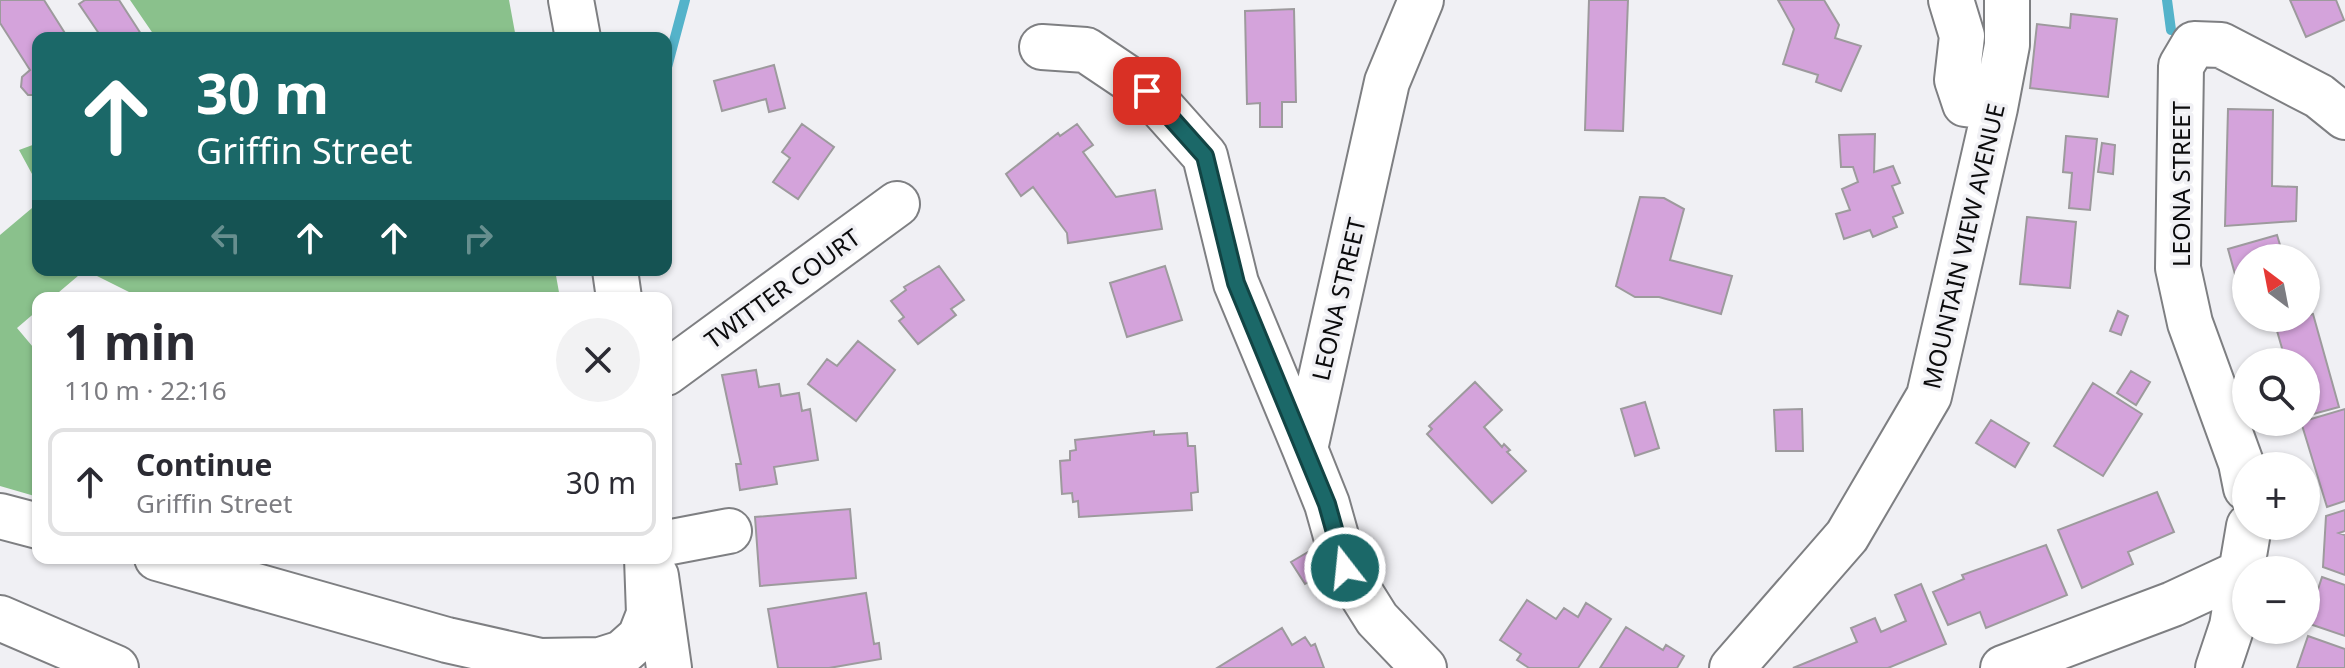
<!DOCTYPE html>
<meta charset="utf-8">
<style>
:root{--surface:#fff;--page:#f2f2f3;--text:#2b2b33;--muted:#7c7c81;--line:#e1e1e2}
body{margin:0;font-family:"Noto Sans",sans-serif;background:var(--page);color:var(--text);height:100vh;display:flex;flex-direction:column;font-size:30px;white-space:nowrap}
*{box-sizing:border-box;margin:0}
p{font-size:26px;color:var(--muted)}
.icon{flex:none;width:44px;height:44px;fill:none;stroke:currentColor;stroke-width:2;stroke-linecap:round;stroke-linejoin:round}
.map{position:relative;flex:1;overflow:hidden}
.drawer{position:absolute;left:32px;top:292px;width:640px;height:272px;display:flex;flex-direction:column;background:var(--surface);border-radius:16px;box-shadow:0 2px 6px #0004}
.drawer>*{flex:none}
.hud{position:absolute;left:32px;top:32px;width:640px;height:244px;border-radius:16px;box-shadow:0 2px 6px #0004;background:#1b6868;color:#fff;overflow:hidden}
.needle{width:52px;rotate:328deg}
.fabs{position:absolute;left:2232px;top:244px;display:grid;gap:16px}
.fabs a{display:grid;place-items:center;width:88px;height:88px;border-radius:50%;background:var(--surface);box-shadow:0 2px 6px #0004;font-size:40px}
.pin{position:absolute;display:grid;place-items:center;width:68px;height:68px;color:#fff;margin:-34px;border-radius:16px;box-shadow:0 4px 12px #0006}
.me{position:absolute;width:88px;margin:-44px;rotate:344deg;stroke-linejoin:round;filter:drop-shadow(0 0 6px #0008)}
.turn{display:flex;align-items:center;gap:28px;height:168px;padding:0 32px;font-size:36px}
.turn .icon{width:104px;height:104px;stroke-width:2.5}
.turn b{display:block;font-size:56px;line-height:68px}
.lanes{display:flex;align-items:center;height:76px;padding:0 32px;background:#0003;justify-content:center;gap:40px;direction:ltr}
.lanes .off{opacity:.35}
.round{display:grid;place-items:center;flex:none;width:84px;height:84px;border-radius:42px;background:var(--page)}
.head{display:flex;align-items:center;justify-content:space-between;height:136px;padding:0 32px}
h1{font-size:48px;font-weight:700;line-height:60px}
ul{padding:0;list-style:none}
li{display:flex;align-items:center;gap:24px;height:108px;margin:0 16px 12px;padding:0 16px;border:4px solid var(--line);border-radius:16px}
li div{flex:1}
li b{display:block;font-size:30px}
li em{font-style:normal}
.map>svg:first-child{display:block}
.forest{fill:#8ac18c}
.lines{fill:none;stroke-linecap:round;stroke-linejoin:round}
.stream{stroke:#54b3ca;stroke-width:10}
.building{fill:#d4a3db;stroke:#9d9a9d;stroke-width:2}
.minor-casing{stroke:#7e7f82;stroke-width:48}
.highway-casing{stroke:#7e7f82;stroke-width:48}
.minor{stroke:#fff;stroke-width:44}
.highway{stroke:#fff;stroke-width:44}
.route-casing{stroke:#124444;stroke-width:20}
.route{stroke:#1b6868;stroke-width:14}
.labels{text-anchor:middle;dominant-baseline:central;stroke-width:7;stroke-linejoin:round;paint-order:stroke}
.street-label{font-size:24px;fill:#0b0b0c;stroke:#f0f0f4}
</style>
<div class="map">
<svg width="2345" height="668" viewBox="0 0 2345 668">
<rect width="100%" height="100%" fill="#f0f0f4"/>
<path class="forest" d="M130 0H509L516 38H156Z
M38 143V185L19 150Z
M38 203V270H555L560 298H141L85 270 52 298H38V310L17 328 38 353V497L0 486V235Z"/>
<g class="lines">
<path class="stream" d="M2167 0 2171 30
M666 71 685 0"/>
</g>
<path class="building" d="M0 0H44L68 38H38V95H28L21 87 22 77 30 70 0 23Z
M85 0H119L143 37 102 38 79 4Z
M1589 0H1628L1623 131 1585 130Z
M1778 0H1824L1839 25 1835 38 1861 46 1841 91 1816 82 1818 75 1783 64 1794 29Z
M2290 0H2336L2344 20 2306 37Z
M1294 9 1296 102H1282V127H1260V103L1247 104 1245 11Z
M2071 14 2117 19 2108 97 2030 88 2037 24 2070 28Z
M774 65 785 108 769 112 766 99 722 111 714 81Z
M2228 109 2273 110 2272 186 2297 187 2296 221 2225 226Z
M802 124 834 147 798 199 773 182 790 158 782 152Z
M1077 124 1093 145 1083 152 1116 197 1155 190 1162 229 1068 243 1067 233 1033 187 1021 196 1006 174 1058 133 1060 136Z
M1875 134 1874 172 1893 166 1900 183 1892 186 1903 213 1893 217 1897 227 1873 237 1870 230 1844 239 1836 214 1850 210 1842 189 1858 182 1853 167H1841L1839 135Z
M2066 136 2097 139 2090 210 2069 208 2072 173 2063 172Z
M2102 143 2115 145 2113 174 2098 172Z
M1640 197 1664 198 1684 209 1670 260 1732 276 1721 314 1659 297H1635L1616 286Z
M2027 217 2076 222 2070 288 2020 284Z
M2277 235 2284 258H2246V314L2228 249Z
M939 266 964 300 951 309 956 315 918 344 899 321 904 317 891 301 906 290 904 287Z
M1165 266 1182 320 1127 337 1110 283Z
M2118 311 2128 316 2121 335 2110 331Z
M2313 314 2339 407 2306 416V362H2286L2275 324Z
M858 341 895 370 856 421 808 384 827 359 837 366Z
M756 370 759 387 779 384 781 396 799 393 802 411 810 409 818 460 774 467 777 484 740 490 736 464H741L722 375Z
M2131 371 2150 382 2136 405 2117 393Z
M1475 382 1502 410 1484 427 1502 447 1504 444 1510 450 1507 452 1526 471 1492 503 1427 434 1432 429 1429 426Z
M2093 383 2142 414 2103 476 2054 446Z
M1645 402 1659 448 1635 456 1621 409Z
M1802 409 1803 451H1776L1774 410Z
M2345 409V501L2327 507 2301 422Z
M1991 420 2029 443 2015 467 1976 443Z
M1154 431V435L1187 433 1188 446H1195L1198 492 1191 493 1192 510 1079 517 1078 501 1073 502 1072 493 1062 494 1060 461 1070 460V451L1076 450 1075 440Z
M2157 492 2174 532 2128 552 2133 564 2082 588 2058 530Z
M850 509 856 578 760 586 755 517Z
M2345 510V531L2339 533 2345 535V575L2323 567 2326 516Z
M2046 545 2067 595 1986 628 1980 612 1948 625 1933 592 1964 579 1962 575Z
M1308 552 1322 574 1305 584 1291 562Z
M2322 577 2345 585V636L2307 623Z
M1921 584 1946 644 1888 668H1793L1857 642 1851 628 1875 618 1881 632 1906 621 1895 595Z
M866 593 874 644 879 643 881 659 829 668H778L768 609Z
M1527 600 1556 619 1564 608 1578 617 1586 603 1611 619 1578 668H1529L1517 660 1521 654 1500 640Z
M1626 627 1663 650 1666 645 1684 656 1677 668H1600Z
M1282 628 1292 645 1305 637 1311 646 1315 644 1324 668H1217Z
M2308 636 2345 649V668H2297Z"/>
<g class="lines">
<defs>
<path id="minor" d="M571 0 578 38
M1421 0 1387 82 1305 449 1327 504 1345 568 1377 619 1424 668
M1951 0 1962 36 1957 80 1965 104 1995 108
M1042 47 1086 50 1147 91 1205 156 1236 283 1305 449
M615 270 619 298
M666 373 897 204
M2246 488 2241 463 2190 323 2178 268 2181 66 2194 44 2221 45 2319 96 2345 117
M666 543 729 531
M656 576 669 668
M1732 668 1847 536 1929 396 1995 108 2007 45V0
M2003 668 2173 604 2244 571
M2218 668 2232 626 2249 526"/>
<path id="highway" d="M0 516 38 526
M157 558 447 640 540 661 600 660 622 653 640 637 649 614 647 558
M0 618 116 668"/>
</defs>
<use href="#minor" class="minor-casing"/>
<use href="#highway" class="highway-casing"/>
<use href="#minor" class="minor"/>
<use href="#highway" class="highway"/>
</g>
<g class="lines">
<defs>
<path id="route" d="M1147 91 1205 156 1236 283 1327 504 1345 568"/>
</defs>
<use href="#route" class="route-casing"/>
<use href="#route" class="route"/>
</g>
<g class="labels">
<g class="street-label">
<text transform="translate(2180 184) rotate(-90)">LEONA STREET</text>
<text transform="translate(1963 246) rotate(-77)">MOUNTAIN VIEW AVENUE</text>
<text transform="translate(782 288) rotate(-36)">TWITTER COURT</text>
<text transform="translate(1338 299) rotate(-77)">LEONA STREET</text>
</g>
</g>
</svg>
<div class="fabs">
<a><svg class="needle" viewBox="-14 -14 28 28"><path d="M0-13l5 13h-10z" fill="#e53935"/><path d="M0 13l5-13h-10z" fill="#7c7c81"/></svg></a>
<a><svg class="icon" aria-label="search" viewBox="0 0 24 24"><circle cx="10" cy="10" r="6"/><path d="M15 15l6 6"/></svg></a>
<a>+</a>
<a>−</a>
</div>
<div class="pin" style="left:1147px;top:91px;background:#d93025"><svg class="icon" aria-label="arrive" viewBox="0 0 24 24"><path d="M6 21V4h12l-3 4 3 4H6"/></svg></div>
<svg class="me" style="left:1345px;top:568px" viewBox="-20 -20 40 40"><circle r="17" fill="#1b6868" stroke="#fff" stroke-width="3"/><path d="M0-11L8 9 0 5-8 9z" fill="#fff"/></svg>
<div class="hud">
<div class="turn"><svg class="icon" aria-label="ahead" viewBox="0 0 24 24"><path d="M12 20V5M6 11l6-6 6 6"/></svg><div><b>30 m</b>Griffin Street</div></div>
<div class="lanes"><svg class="icon off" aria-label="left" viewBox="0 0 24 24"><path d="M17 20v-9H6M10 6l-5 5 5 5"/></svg><svg class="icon" aria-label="ahead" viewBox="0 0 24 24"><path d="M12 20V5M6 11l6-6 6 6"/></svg><svg class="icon" aria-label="ahead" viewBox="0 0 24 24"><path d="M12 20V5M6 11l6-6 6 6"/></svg><svg class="icon off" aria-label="right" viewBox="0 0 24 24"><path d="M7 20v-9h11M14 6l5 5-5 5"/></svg></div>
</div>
<section class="drawer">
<div class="head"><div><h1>1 min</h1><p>110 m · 22:16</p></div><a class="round"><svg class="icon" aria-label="close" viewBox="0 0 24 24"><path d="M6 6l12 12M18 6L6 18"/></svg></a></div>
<ul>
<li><svg class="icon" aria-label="ahead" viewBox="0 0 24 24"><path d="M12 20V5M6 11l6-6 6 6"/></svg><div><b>Continue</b><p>Griffin Street</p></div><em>30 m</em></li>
</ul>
</section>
</div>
